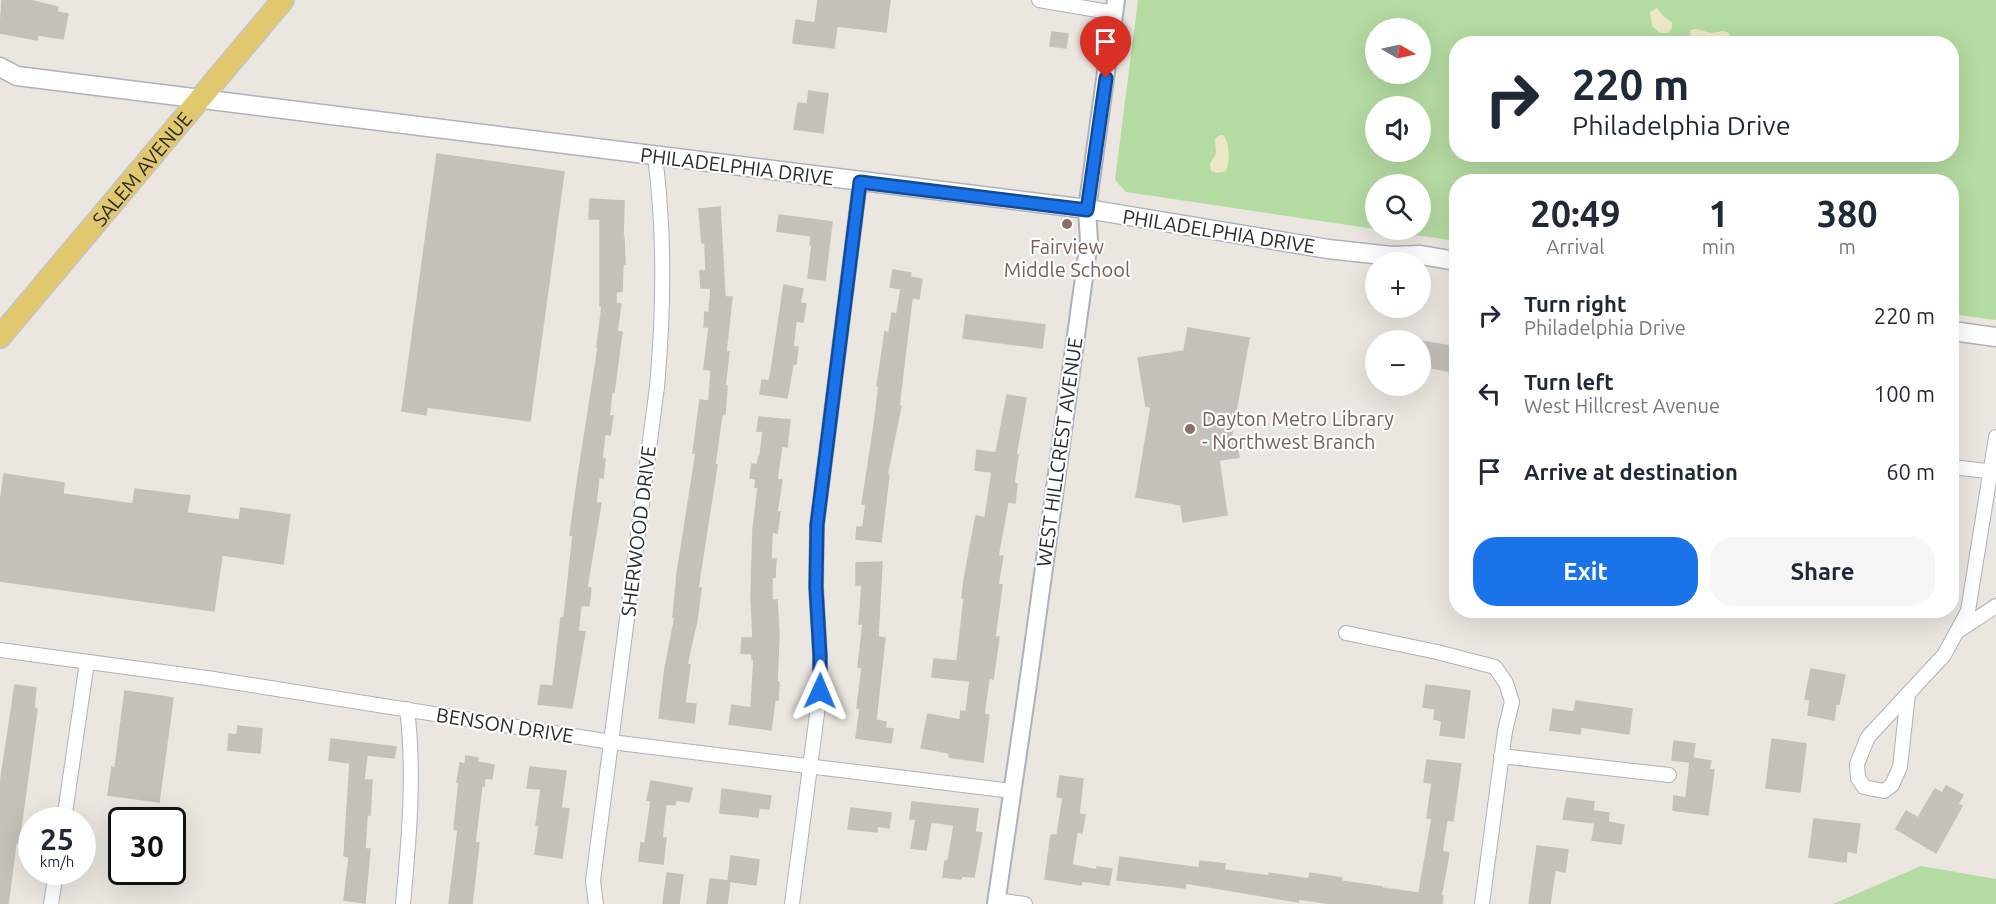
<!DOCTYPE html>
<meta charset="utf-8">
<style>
:root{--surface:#fff;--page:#f6f6f7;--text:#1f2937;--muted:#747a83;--accent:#1a73e8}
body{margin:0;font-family:Ubuntu,sans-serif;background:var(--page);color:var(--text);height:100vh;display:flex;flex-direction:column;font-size:22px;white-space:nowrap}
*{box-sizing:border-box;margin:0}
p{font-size:20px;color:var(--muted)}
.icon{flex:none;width:33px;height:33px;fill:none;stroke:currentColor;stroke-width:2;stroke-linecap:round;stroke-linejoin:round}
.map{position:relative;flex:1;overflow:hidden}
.drawer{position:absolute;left:1449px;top:174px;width:510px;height:444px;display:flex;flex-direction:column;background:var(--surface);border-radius:24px;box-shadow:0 6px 24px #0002}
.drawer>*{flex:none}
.banner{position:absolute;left:1449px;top:36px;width:510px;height:126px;border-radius:24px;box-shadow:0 6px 24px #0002;background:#fff;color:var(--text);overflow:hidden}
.needle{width:39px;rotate:99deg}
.tools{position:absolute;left:1365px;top:18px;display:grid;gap:12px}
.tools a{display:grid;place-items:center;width:66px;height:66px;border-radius:50%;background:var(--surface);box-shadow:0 6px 24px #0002;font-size:30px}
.speed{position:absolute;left:18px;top:807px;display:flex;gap:12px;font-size:30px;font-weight:700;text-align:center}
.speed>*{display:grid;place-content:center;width:78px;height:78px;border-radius:50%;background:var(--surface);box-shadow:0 6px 24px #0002;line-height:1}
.speed small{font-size:15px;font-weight:400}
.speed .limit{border:3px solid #111;border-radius:9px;background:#fff;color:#111}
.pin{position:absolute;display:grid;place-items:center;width:51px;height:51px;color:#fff;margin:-62px -26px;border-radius:50% 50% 50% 0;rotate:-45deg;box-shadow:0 0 6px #0007}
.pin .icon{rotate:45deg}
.me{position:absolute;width:66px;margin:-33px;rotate:1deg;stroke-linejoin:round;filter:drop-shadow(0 0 4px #0008)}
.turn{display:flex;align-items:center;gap:21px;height:126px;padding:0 24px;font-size:27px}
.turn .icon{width:78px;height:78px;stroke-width:2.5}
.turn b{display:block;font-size:42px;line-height:51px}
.eta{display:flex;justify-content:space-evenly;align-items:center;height:102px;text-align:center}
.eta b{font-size:36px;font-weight:700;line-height:42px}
.cta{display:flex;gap:12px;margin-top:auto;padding:12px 24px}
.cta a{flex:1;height:69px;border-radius:24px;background:var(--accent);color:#fff;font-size:24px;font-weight:700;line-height:69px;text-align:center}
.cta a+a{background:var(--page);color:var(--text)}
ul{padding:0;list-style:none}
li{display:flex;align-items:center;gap:18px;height:78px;padding:0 24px}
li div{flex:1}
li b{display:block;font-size:22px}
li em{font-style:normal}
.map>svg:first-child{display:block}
.green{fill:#b4dba1;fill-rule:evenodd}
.sand{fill:#ece7c5}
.building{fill:#c4c0ba;stroke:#c6c1b8;stroke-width:1.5}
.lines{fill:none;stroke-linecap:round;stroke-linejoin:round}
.minor-casing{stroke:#afb0ba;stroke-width:16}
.tertiary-casing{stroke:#afb0ba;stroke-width:20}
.secondary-casing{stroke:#afb0ba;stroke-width:21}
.primary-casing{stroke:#c4c4c4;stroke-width:24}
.minor{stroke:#fff;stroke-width:14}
.tertiary{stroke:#fff;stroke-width:16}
.secondary{stroke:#fff;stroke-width:18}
.primary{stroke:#e1c86e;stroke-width:21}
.route-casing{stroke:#114b97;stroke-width:15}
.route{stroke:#1a73e8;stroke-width:10}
.education-dot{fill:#8d6e63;stroke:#fff;stroke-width:2}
.labels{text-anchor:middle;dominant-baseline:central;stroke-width:4.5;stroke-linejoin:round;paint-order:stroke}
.street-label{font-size:20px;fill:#2b2b2b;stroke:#fff}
.education-label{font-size:20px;fill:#785e54;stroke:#fff}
</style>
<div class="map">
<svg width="1996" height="904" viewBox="0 0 1996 904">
<rect width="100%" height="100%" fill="#ebe6df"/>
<path class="green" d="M1138 0H1996V320L1952 314V182H1456V241L1380 230H1420V184H1376L1375 229 1126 192 1115 180ZM1376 28H1420V74H1376ZM1456 44H1952V154H1456ZM1376 106H1420V152H1376Z
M1921 866 1996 879V904H1833Z"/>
<path class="sand" d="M1657 8 1664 17 1672 22V28L1668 33H1660L1652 26 1650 12Z
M1695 29 1712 33 1723 31 1729 33V37L1726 42C1714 42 1698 45 1690 34L1691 30Z
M1220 135H1223C1230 142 1230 162 1226 171L1217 173 1211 171 1210 163 1216 154 1215 139Z"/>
<path class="building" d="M2 0H29L58 7 57 12 68 14 63 39 38 35 37 40 0 33Z
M818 0H890L886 32 837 26 834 48 793 43 796 20 815 23Z
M1052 32 1068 34 1066 48 1050 46Z
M809 91 828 94 823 133 794 129 798 103 807 104Z
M437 154 564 172 530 421 427 407 426 415 402 411Z
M590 199 624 201 623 239 624 238 625 264H623L622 291 616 292V303L621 304 617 331 622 332 614 392H612L609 416H613L610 435 605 434 602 458 605 459 603 478 599 477 596 503H601L587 587 591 588 589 606 581 605 578 631 585 632 572 708 538 704 541 685 553 686 561 618H564L573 535H570L577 484 598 348 597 347 602 306H600V219H589Z
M720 207 725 297H732L726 352H729L725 386H727L725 414H722L715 464 717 465 698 588H701L697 620 687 664 690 665 685 703 696 704 694 723 659 718 665 668 675 617H673L677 574 696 453H693L700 400 709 401 711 370 704 369 709 327H704L705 312 709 313 711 288H701L700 271H706L705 243H702L699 209Z
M779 215 832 222 825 280 808 278 812 245H810L811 236 777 231Z
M893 270 911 273 910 277 922 279 919 299 912 298 899 406H901L887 475H889L881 542 856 539 857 527H863L866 504H862L874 426 879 386H877L885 332 889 333 892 313 897 314 901 289 890 287Z
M784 285 803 289 800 303 806 304 803 322 796 321 793 347H798L796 364H793L787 398 760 394 762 380 769 381 771 372Z
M966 315 1045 325 1042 348 963 338Z
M1188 328 1249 338 1231 439 1236 440 1239 457 1219 460 1227 515 1183 522 1181 505 1136 497 1151 407 1146 406 1138 358 1184 351Z
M1420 341 1456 347 1454 372 1432 368 1433 365 1420 363Z
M1007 395 1026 398 1016 455H1018L1014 483 1017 484 1015 503 1008 502 998 556H1003L998 584 1002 585 995 637H999L993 679 989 678 984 714 989 715 983 762 949 757V753L921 748 928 714 960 720 961 711 966 712 970 681 932 677 934 659 957 661 964 599 962 598 964 580 976 516 985 518 992 472 975 470 977 450 996 453Z
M759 417 790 420 787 447 782 446 777 479 782 480 777 512H780L777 533 772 532 771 559H776L775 577 772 576V600H777L779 635 777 682H779L778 700H775L771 730 729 724 732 705 751 708 754 659H752V654L741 653 742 638H753L751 596 753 529 758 488 755 487 756 479 750 478 752 464 757 465 759 456H760L763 431H757Z
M4 474 64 483 63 494 133 504 135 489 190 496 187 513 239 520 241 508 290 515 283 564 222 555 214 611 0 581V504Z
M882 562 878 637 885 638 876 720 886 722 885 728 893 729 891 743 856 738 860 709 857 708 862 668 858 667 863 624H859L862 585H856V563Z
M1811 669 1845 675 1839 704H1836L1834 720 1808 715 1810 700 1805 699Z
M15 685 36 688 34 708 37 709 22 820 18 843H16L8 904H0V785Z
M1426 685 1470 691 1464 738 1440 735 1442 721 1434 719 1435 709 1423 707Z
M125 691 173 698 159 802 108 795 112 767 115 768Z
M1576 701 1632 709 1629 734 1581 727 1580 734 1550 730 1553 709 1574 712Z
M238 726 262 729 260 753 228 750 229 734 237 735Z
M331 739 396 747 394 758 367 755 364 780H372L370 815H367L365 849H370L365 903 344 900 349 857 344 856 350 763 329 760Z
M1772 739 1806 744 1800 792 1766 788Z
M1674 741 1695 744 1693 758 1711 761 1709 769 1714 770 1708 815 1673 810 1674 796 1686 798 1690 762 1672 760Z
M466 756 478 758 477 762 494 765 492 779 485 778 484 786 482 785 475 843H479L472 904H449L458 830 454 829 459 782H457L460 763 465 764Z
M1427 760 1461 764 1453 821 1447 820 1442 851 1449 853 1441 896H1443L1442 904H1333L1299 899 1298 902 1186 883 1185 888 1117 880 1120 857 1199 868 1200 861 1225 864 1224 870 1269 876V873L1309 879 1310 873 1342 878 1341 881 1382 887V888L1419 893 1432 818H1427L1432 783 1424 782Z
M530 767 566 771 561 808 569 809 562 858 535 854 539 826 536 825 541 789 527 788Z
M1060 776 1083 779 1079 814 1085 815 1082 833 1077 832 1072 865 1097 870V867L1112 869 1109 885 1082 881 1081 885 1045 879 1051 835H1057L1063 798 1057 797Z
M651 781 692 788 689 802 676 800 675 805 666 804 662 838H666L663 864 639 861 641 843H645L651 801 647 800Z
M1946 786 1963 795 1958 804 1962 806 1936 853 1896 829 1906 811 1918 818 1935 789 1942 793Z
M722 789 771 796 769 809 759 808 758 817 720 813Z
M1567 798 1594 802 1593 811 1609 813 1608 822 1624 825 1621 844 1592 840 1595 823 1563 819Z
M912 802 978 809 975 832 982 833 974 877 962 876 961 879 943 877 945 861H948L954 825 931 822 926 850 911 848 916 819H910Z
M851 808 891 813 889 828 877 826V832L848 829Z
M1814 819 1860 824 1856 853 1847 851 1846 862 1809 857Z
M1537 846 1568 850 1565 872 1555 870 1550 904H1529Z
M731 856 759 860 756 885 728 881Z
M667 873 683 875 679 904H663Z
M710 879 730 881 727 904H707Z"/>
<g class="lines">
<defs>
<path id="minor" d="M1039 0 1115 13
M1952 467 1996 472
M1958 631 1996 606
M1346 633 1437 652 1495 667 1506 683 1512 702 1505 731 1482 904
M0 650 207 678 611 742 1012 791
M1908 694 1900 767 1892 785 1884 791 1864 787 1858 778 1857 764 1868 737 1944 655 1968 611 1996 437
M1501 756 1669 775
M64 820 87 662
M997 900 1025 904
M51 904 56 872
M403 904C409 839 415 774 407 709
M596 904 593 881 657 387C664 309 665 233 655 156
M792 904 820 691V656L816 587 817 525 860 182"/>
<path id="tertiary" d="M996 904 1027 691 1089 241 1087 209 1116 0"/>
<path id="secondary" d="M0 67 17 76 1087 209 1328 249 1392 256 1421 255 1456 261
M1952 331 1996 337"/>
<g id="primary">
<path id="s1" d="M0 337 283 0"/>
</g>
</defs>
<use href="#minor" class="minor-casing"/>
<use href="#tertiary" class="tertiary-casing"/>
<use href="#secondary" class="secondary-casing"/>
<use href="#primary" class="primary-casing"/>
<use href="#minor" class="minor"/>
<use href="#tertiary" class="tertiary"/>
<use href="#secondary" class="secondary"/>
<use href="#primary" class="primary"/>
</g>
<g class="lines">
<defs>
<path id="route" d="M820 691V656L816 587 817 525 860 182 1087 210 1106 78"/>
</defs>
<use href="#route" class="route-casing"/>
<use href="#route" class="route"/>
</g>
<g class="education-dot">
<circle cx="1067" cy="224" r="6"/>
<circle cx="1190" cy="429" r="6"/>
</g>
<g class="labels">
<g class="street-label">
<text transform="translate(737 166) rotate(7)">PHILADELPHIA DRIVE</text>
<text stroke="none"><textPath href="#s1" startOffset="220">SALEM AVENUE</textPath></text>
<text transform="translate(1219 231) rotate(9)">PHILADELPHIA DRIVE</text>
<text transform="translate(1059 452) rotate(-82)">WEST HILLCREST AVENUE</text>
<text transform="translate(638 531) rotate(-83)">SHERWOOD DRIVE</text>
<text transform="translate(505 725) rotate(9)">BENSON DRIVE</text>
</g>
<g class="education-label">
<text x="1067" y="246">Fairview<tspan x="1067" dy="23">Middle School</tspan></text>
<text x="1202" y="418" text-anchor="start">Dayton Metro Library<tspan x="1202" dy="23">- Northwest Branch</tspan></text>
</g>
</g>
</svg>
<div class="tools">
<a><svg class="needle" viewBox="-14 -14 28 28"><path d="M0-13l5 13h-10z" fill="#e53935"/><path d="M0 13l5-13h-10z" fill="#747a83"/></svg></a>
<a><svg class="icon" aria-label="sound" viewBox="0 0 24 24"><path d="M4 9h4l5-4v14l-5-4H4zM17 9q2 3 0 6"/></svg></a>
<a><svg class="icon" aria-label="search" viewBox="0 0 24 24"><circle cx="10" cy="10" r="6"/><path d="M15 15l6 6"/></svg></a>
<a>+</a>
<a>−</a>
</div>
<div class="speed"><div>25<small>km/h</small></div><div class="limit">30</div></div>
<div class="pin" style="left:1106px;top:78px;background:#d93025"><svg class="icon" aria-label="arrive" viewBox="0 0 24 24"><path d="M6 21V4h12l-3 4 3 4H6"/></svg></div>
<svg class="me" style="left:820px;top:691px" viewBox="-20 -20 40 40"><path d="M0-17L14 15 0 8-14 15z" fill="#1a73e8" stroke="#fff" stroke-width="4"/></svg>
<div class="banner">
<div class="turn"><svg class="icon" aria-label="right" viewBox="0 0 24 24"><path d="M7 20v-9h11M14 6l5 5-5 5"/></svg><div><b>220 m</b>Philadelphia Drive</div></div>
</div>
<section class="drawer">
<div class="eta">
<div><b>20:49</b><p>Arrival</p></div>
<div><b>1</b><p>min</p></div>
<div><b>380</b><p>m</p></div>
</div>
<ul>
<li><svg class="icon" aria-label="right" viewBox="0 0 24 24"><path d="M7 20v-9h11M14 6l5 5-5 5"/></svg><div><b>Turn right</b><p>Philadelphia Drive</p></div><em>220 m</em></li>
<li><svg class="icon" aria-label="left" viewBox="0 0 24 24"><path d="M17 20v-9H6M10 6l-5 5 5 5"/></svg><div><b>Turn left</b><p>West Hillcrest Avenue</p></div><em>100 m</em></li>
<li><svg class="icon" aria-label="arrive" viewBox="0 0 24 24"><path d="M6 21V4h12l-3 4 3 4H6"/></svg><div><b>Arrive at destination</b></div><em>60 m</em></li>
</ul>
<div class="cta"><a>Exit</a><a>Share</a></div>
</section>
</div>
